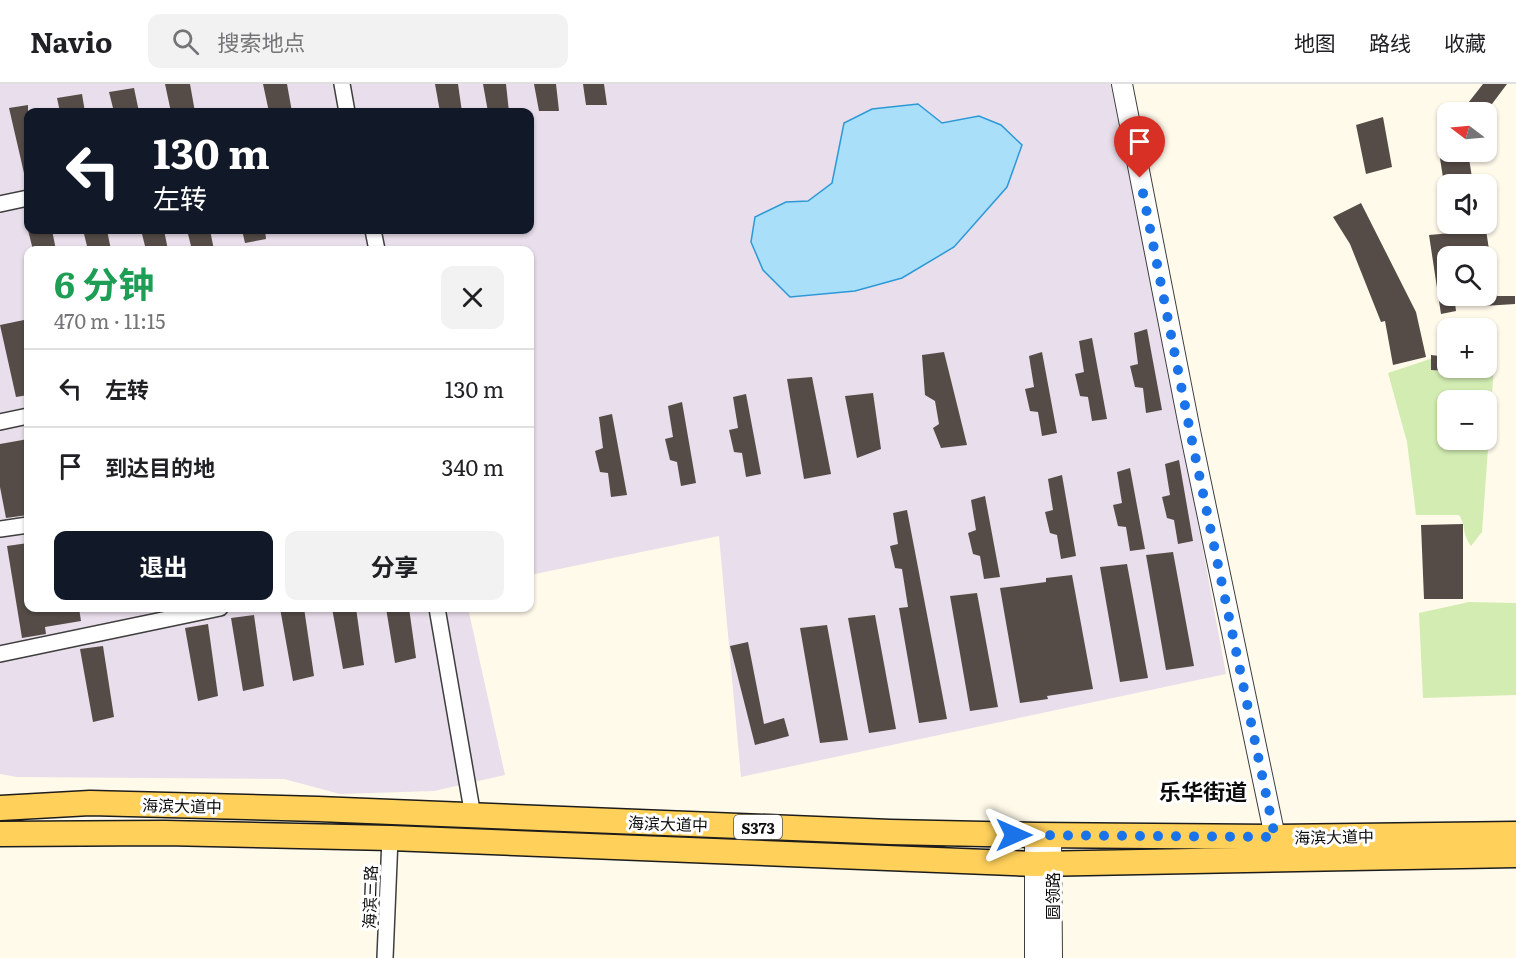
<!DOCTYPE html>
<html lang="zh">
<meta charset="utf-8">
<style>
:root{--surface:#fff;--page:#f2f2f2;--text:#202124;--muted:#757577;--line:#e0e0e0;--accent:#111827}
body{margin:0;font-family:Literata,"Noto Sans SC",serif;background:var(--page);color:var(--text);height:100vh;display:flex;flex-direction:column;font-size:22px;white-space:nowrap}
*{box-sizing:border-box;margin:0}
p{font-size:20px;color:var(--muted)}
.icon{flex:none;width:33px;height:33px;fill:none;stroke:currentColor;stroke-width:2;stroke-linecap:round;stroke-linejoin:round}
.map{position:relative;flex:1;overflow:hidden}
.details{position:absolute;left:24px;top:162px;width:510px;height:366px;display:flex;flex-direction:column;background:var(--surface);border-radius:12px;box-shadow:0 2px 4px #0004}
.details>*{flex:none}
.banner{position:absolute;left:24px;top:24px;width:510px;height:126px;border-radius:12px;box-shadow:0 2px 4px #0004;background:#111827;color:#fff;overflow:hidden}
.needle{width:39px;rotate:286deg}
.controls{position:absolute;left:1437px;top:18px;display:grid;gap:12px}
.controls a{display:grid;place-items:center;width:60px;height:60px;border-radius:12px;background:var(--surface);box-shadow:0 2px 4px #0004;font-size:30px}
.pin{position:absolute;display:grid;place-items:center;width:51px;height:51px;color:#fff;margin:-62px -26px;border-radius:50% 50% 50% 0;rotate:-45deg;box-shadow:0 0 6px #0007}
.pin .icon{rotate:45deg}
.me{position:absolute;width:66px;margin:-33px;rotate:90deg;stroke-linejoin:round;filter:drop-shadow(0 0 4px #0008)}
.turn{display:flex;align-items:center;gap:21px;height:126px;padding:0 30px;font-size:27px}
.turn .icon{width:78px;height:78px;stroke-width:2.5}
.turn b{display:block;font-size:42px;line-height:51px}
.round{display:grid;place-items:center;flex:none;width:63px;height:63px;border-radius:12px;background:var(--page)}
.overview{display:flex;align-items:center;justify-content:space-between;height:102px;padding:0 30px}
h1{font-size:36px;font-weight:700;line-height:45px;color:#1e9e55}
.cta{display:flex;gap:12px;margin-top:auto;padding:12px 30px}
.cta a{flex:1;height:69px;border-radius:12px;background:var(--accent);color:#fff;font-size:24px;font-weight:700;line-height:69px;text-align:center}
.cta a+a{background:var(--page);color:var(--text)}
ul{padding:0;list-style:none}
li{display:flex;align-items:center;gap:18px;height:78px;padding:0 30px;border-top:2px solid var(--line)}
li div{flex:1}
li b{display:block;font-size:22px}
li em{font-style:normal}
header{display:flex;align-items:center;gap:36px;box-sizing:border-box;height:84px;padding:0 30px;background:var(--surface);border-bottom:2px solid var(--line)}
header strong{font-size:28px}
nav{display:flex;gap:33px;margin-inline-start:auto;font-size:21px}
.search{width:420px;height:54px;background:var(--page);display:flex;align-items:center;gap:15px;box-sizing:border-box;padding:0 21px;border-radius:12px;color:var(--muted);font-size:22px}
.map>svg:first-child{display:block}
.industrial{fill:#e9deeb;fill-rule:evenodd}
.green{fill:#d2ecb1;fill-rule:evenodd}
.water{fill:#aadffa;stroke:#2c99d6;stroke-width:1.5}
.building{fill:#554c47}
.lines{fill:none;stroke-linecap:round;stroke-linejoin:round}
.minor-casing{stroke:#3e3e3e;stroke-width:18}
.tertiary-casing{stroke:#3e3e3e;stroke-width:22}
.primary-casing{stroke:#1c1c1c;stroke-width:27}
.minor{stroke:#fff;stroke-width:15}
.tertiary{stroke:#fff;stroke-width:20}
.primary{stroke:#ffd05a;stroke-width:24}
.route{stroke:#1a73e8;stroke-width:10;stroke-dasharray:0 18}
.labels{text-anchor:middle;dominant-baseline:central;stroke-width:6;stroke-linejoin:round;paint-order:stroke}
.shield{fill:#fff;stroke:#545454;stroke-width:1.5}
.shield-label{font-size:15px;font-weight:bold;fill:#0b0b0b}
.street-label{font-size:16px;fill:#0b0b0b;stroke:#fff}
.district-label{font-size:22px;font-weight:bold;fill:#0b0b0b;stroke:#fff}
</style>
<header>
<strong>Navio</strong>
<div class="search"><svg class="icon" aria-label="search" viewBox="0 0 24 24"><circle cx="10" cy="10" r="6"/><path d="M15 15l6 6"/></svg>搜索地点</div>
<nav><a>地图</a><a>路线</a><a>收藏</a></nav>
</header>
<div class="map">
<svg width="1516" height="874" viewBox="0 0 1516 874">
<rect width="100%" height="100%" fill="#fffaea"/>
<path class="industrial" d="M0 0H1112L1178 331 1226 590 741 693 719 452 530 491V166H28V524H468L505 691 434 707 340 710 284 695 17 693 0 690ZM28 28H530V146H28Z"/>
<path class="green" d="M1487 257 1490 261 1494 282 1482 448 1471 462C1461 448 1467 444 1459 431H1416L1407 358 1388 289 1442 271 1447 260 1448 284H1486ZM1448 316H1486V356H1448Z
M1469 518 1516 519V649V611L1423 614 1419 529Z"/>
<path class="water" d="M918 20 942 39 979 32 1001 41 1022 61 1007 103 954 163 902 194 855 207 790 213 763 186 751 158 755 133 786 118 808 117 832 99 844 39 872 25Z"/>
<path class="building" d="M165 0H190L195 28H171Z
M263 0H287L292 28H269Z
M435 0H458L462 28H440Z
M483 0H506L509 28H488Z
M534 0H556L559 27H539Z
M583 0H604L607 21H586Z
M1483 0H1507L1486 28H1461Z
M134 4 139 28H114L109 8Z
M82 10 85 28H60L57 14Z
M28 21V88L24 89 9 24Z
M1383 33 1392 83 1366 90 1356 41Z
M1439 68H1468L1473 100H1444Z
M1361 119 1416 228 1426 273 1393 281 1385 237 1381 238 1350 160 1333 133Z
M28 146H52L56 166H33Z
M83 146H107L111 166H88Z
M141 146H164L168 166H146Z
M187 146H210L214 166H192Z
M242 146H265L266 155 245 159Z
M1486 146 1490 172H1479L1478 162 1447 165 1448 212H1454L1456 227 1441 230 1429 151Z
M1492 184 1497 212H1515V220L1484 222 1483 212H1486V185Z
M24 236 28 261V311L16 313 0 241Z
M1147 245 1162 326 1146 329 1143 304 1135 303 1130 282 1138 280 1134 249Z
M1092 254 1107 335 1092 337 1088 313 1080 312 1075 290 1084 288 1079 257Z
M944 268 967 361 941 364 933 344 939 340 935 317 925 311 922 271Z
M1042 268 1057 349 1042 352 1038 328 1030 327 1025 305 1034 303 1029 272Z
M1431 271 1448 273V287L1431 286Z
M812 293 831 390 804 395 787 295Z
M873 309 881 365 857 374 845 312Z
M746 310 761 390 746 393 742 369 734 368 729 346 738 344 733 313Z
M682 318 696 399 681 402 677 378 670 376 665 355 673 353 668 322Z
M612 330 627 411 611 413 608 389 600 388 595 367 603 364 599 333Z
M28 355V431L6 434 0 403V360Z
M1179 376 1193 457 1178 460 1174 436 1167 434 1162 413 1170 411 1165 380Z
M1130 384 1145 465 1130 467 1126 443 1118 442 1113 421 1122 419 1117 388Z
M1062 391 1076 472 1061 475 1057 451 1050 449 1045 428 1053 426 1048 395Z
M985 412 1000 493 984 495 980 472 973 470 968 449 976 446 971 416Z
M907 426 947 635 919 639 899 524 908 523 902 485 895 484 890 462 898 460 893 429Z
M1463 440V515H1424L1421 441Z
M28 459V524H79L81 537 45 543 46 550 22 554 7 462Z
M1173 468 1194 582 1166 586 1146 471Z
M1127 480 1148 594 1120 598 1100 483Z
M1072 491 1093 605 1047 612 1048 615 1020 619 1000 504 1046 498V494Z
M977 509 998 623 970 627 950 512Z
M280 524H304L314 592 293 597Z
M332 524H356L364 581 343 585Z
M386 524H409L416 574 395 579Z
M254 531 264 602 243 607 231 534Z
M875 531 896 645 869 649 848 534Z
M208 540 218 612 198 617 185 544Z
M827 541 848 656 820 659 800 544Z
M748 558 764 640 784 634 789 652 755 661 730 562Z
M103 562 114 633 93 638 80 565Z"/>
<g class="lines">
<defs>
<path id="minor" d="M342 0 347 28
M0 120 28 114
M373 146 377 166
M0 338 28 332
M0 445 28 441
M437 524 473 732
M0 570 220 524
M385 874 390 754"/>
<path id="tertiary" d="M1122 0 1191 352 1275 753
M1051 750 1052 874
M1035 751V874"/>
<path id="primary" d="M0 724 90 719 318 725 890 748 1035 751 1275 753 1516 750
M0 750 165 749 390 754 1035 780 1516 771"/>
</defs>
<use href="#minor" class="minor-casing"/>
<use href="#tertiary" class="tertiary-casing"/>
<use href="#primary" class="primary-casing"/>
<use href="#minor" class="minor"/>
<use href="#tertiary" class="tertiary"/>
<use href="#primary" class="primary"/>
</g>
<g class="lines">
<path class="route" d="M1014 751 1275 753 1191 352 1140 94"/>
</g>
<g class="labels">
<rect class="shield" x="734" y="731" width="48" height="24" rx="4.5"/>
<g class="shield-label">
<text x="758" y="743">S373</text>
</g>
<g class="street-label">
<text transform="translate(182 721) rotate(1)">海滨大道中</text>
<text transform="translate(668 739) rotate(2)">海滨大道中</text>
<text transform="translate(1334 752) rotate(-1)">海滨大道中</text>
<text transform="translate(1052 812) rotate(-90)">圆领路</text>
<text transform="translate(369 813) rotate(-88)">海滨三路</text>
</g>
<g class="district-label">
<text x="1203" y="706">乐华街道</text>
</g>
</g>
</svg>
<div class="controls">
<a><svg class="needle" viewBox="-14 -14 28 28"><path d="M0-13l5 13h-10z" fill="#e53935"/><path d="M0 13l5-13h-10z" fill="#757577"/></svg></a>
<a><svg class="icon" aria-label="sound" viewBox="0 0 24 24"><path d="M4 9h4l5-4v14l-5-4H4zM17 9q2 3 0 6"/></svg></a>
<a><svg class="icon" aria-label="search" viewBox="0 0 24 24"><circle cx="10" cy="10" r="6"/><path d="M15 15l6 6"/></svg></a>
<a>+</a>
<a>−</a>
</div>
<div class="pin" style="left:1140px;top:94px;background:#d93025"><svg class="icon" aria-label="arrive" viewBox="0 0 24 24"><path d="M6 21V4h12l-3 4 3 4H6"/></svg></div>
<svg class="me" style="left:1014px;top:751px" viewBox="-20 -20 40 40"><path d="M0-17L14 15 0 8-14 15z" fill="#1a73e8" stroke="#fff" stroke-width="4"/></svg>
<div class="banner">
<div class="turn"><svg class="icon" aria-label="left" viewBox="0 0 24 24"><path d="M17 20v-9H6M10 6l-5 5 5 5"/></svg><div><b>130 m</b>左转</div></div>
</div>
<section class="details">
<div class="overview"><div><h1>6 分钟</h1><p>470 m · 11:15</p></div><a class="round"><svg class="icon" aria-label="close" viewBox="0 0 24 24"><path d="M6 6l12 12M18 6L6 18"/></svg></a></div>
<ul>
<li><svg class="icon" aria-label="left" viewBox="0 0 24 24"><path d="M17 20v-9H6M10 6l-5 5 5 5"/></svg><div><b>左转</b></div><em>130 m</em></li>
<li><svg class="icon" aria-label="arrive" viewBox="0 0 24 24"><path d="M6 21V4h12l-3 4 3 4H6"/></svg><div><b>到达目的地</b></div><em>340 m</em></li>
</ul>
<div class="cta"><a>退出</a><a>分享</a></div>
</section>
</div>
